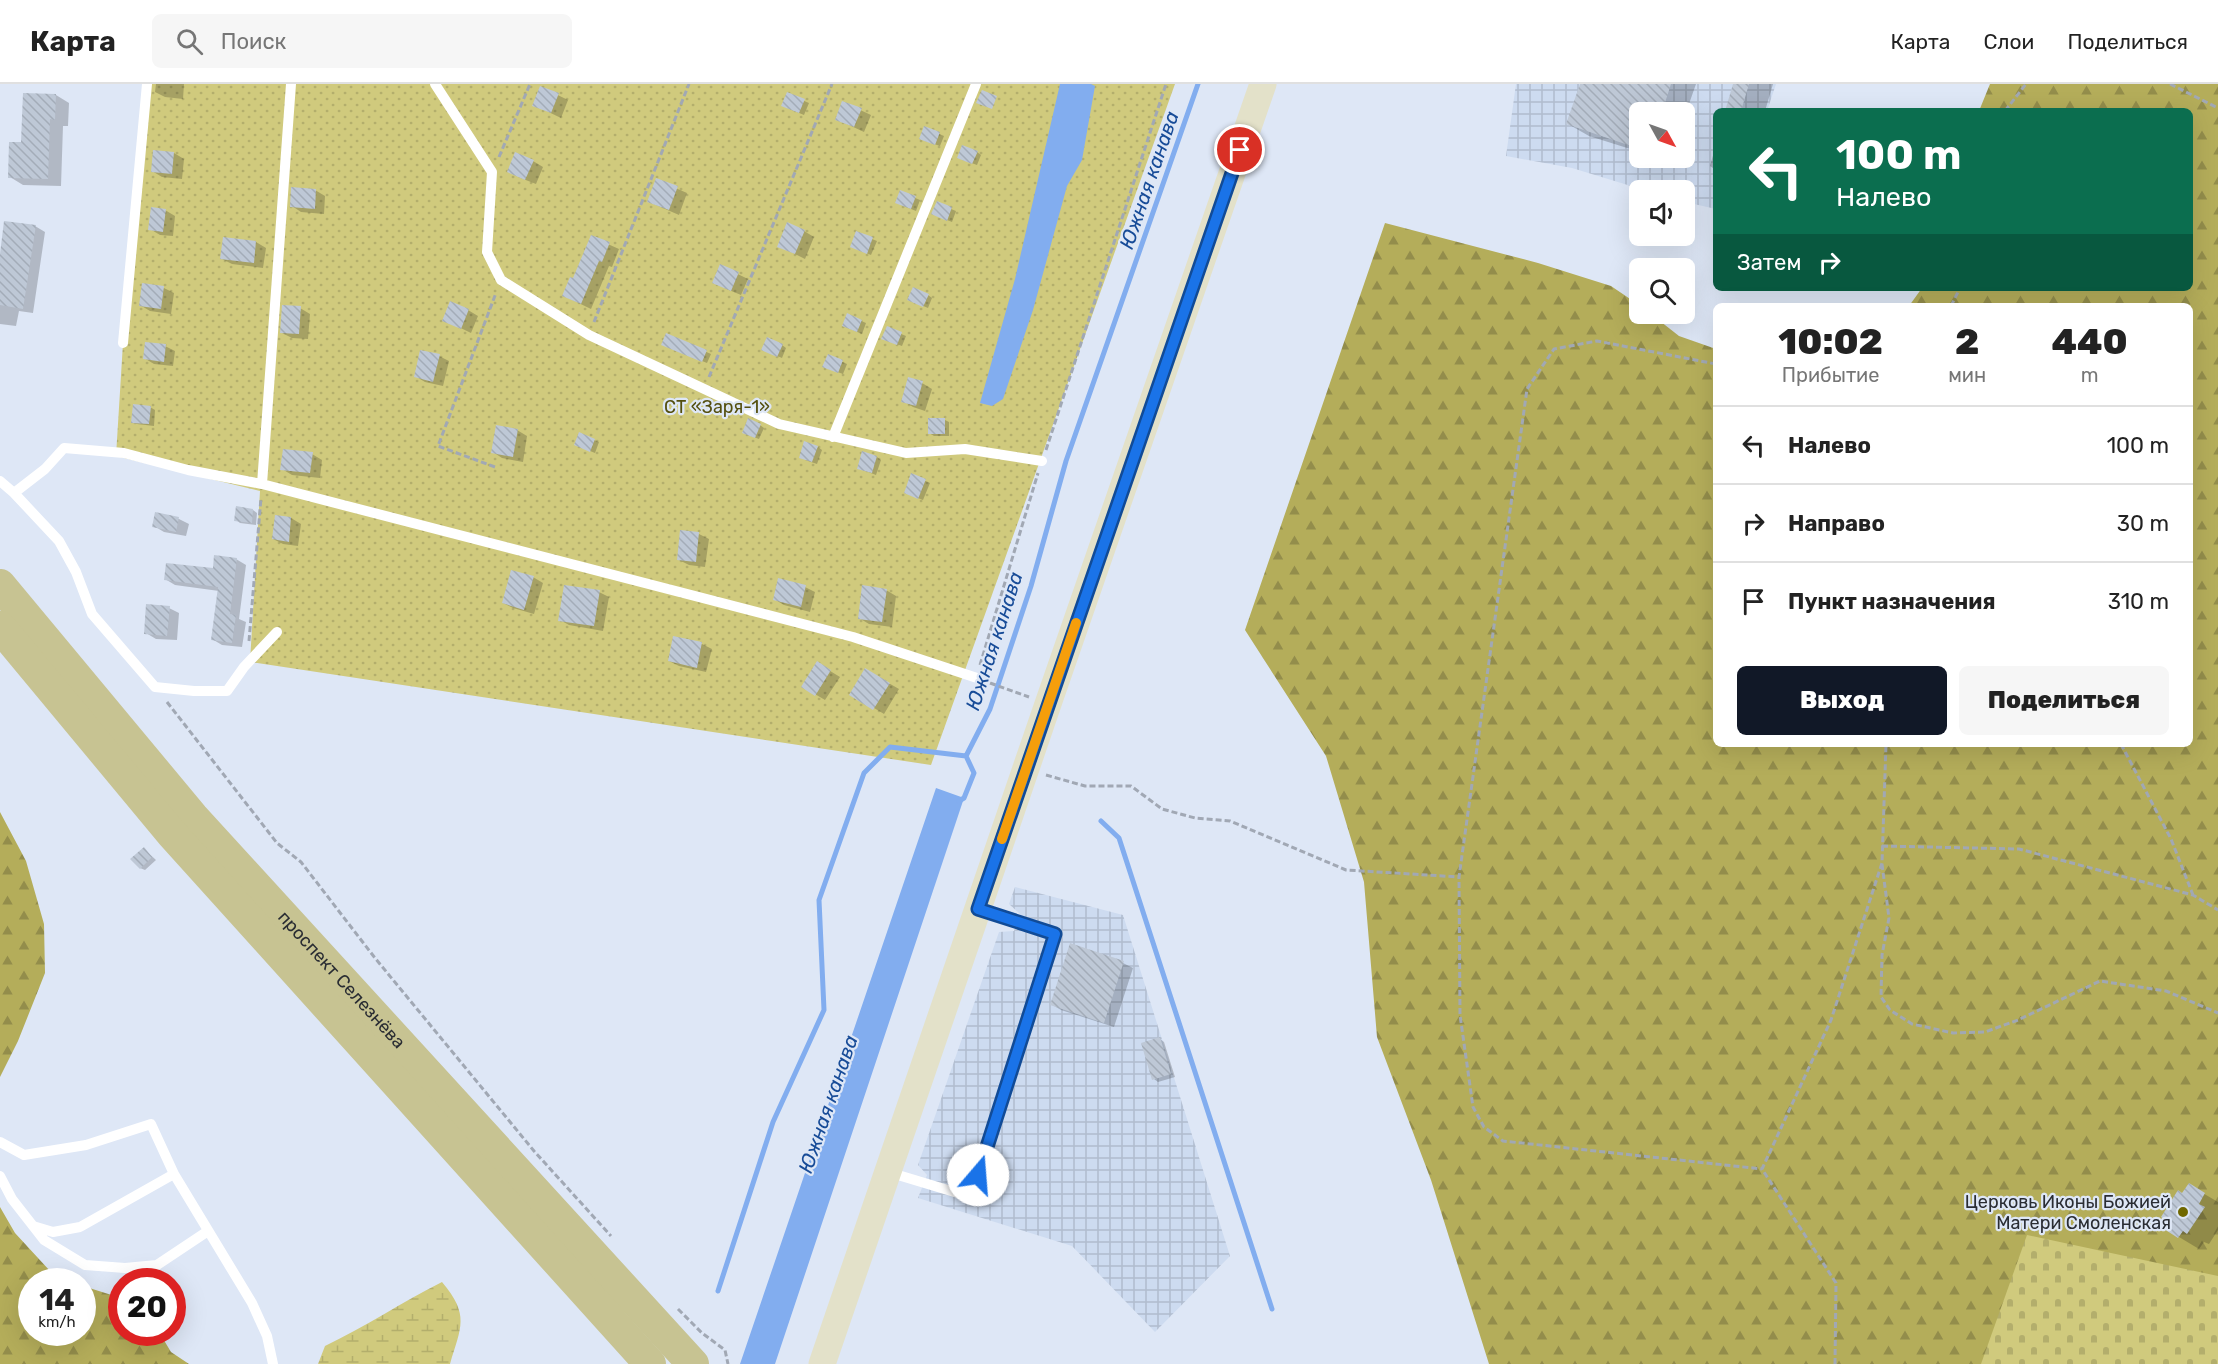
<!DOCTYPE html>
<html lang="ru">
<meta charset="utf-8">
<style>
:root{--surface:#fff;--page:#f6f6f6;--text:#222;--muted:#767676;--line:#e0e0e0;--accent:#111827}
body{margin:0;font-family:Rubik,sans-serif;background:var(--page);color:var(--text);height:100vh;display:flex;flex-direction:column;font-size:22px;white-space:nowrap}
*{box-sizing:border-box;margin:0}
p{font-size:20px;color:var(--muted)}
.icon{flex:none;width:33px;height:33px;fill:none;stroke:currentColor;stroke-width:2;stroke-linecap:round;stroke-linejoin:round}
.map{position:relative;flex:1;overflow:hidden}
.drawer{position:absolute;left:1713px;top:219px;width:480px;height:444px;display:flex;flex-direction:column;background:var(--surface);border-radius:9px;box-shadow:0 6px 24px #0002}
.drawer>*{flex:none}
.guide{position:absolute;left:1713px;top:24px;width:480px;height:183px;border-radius:9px;box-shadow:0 6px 24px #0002;background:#0b6e4f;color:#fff;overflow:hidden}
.needle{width:39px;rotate:130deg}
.buttons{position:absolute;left:1629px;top:18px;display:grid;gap:12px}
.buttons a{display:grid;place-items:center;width:66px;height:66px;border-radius:9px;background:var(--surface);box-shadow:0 6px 24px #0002;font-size:30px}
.speed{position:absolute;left:18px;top:1184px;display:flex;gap:12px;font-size:30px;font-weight:700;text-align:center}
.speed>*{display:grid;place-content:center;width:78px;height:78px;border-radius:50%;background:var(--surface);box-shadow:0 6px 24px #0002;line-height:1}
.speed small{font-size:15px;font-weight:400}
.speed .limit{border:9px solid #d22;background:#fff;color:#111}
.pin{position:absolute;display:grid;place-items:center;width:51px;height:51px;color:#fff;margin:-26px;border:3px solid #fff;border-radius:50%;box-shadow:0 2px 6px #0007}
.me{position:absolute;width:66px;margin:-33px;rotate:18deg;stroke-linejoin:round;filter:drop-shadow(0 0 4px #0008)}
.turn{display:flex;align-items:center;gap:21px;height:126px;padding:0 24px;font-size:27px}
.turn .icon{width:78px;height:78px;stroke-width:2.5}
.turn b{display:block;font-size:42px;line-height:51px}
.then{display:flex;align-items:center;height:57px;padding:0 24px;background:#0003;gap:12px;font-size:22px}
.eta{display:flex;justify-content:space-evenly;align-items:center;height:102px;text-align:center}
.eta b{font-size:36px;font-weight:800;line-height:42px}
.primary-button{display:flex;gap:12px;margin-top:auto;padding:12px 24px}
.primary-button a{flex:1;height:69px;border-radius:9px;background:var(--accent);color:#fff;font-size:24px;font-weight:800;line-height:69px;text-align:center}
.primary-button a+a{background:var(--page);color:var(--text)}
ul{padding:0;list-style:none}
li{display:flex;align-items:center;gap:18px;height:78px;padding:0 24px;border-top:2px solid var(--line)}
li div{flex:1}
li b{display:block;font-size:22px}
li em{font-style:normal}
header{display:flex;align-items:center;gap:36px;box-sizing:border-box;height:84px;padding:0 30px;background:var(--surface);border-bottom:2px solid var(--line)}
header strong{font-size:28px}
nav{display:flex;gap:33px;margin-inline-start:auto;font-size:21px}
.search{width:420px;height:54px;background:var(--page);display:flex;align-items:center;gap:15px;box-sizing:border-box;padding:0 21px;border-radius:9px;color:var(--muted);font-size:22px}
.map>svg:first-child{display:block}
.industrial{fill:url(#industrial-grid);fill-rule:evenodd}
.forest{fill:url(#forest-firs)}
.wetland{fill:url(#wetland-marsh)}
.cemetery{fill:url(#cemetery-stones)}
.garden{fill:url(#garden-dots)}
.water{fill:#82adef}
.shadow{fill:#0003}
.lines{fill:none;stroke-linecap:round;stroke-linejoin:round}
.stream{stroke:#82adef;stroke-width:5}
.building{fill:url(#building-back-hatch)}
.path{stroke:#a1a8b4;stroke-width:3;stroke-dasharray:6 3;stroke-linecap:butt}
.service{stroke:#fff;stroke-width:10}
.secondary{stroke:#e3e1c9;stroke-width:27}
.primary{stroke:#c7c392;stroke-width:32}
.route-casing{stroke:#114b97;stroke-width:15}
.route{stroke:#1a73e8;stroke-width:10}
.slow{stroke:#f59e0b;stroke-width:10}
.poi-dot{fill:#706800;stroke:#dee7f6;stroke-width:2}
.labels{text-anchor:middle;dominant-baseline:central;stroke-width:4.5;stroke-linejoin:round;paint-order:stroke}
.park-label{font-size:18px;fill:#544f0e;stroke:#dee7f6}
.street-label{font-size:18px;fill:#2a2d33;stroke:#dee7f6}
.poi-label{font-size:18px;fill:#2a2d33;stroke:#dee7f6;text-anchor:end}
.water-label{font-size:20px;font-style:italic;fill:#184c98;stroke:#dee7f6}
</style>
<header>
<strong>Карта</strong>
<div class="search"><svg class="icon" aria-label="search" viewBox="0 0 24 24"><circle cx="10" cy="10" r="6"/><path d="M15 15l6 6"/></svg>Поиск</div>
<nav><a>Карта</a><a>Слои</a><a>Поделиться</a></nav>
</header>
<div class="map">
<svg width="2218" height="1280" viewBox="0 0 2218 1280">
<defs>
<pattern id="industrial-grid" width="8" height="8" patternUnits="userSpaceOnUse" patternTransform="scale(1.5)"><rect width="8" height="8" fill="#cddbf0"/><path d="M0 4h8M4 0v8" fill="none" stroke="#b0bcce"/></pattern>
<pattern id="forest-firs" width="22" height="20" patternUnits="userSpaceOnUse" patternTransform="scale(1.5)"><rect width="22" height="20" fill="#b4ad5a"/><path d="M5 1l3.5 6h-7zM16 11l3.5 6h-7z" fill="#938d4b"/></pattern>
<pattern id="wetland-marsh" width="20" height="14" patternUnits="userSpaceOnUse" patternTransform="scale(1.5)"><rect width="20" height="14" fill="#d0ca7d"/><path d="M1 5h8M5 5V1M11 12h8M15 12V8" fill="none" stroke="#b3ae6c"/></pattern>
<pattern id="cemetery-stones" width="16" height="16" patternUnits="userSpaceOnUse" patternTransform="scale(1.5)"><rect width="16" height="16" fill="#d0ca7d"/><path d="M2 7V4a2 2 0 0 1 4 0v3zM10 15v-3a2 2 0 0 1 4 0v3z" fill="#b3ae6c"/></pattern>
<pattern id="garden-dots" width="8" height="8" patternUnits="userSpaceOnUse" patternTransform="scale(1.5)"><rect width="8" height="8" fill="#d0ca7d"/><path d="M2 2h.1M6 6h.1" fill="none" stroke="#b3ae6c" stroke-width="1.8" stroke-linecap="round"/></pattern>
<pattern id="building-back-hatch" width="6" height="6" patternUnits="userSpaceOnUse" patternTransform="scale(1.5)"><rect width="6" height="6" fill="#bec8d6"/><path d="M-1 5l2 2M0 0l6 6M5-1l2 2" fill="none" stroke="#a3acb8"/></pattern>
</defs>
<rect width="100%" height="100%" fill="#dee7f6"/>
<path class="industrial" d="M1516 0H1776L1767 27H1716V125L1685 118 1684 106H1644L1572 84 1506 72ZM1640 28H1684V74H1640Z
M1015 803 1123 831 1230 1172 1155 1248 1072 1162 918 1114 927 1091 918 1081 999 848 1014 847 1020 830 1009 820Z"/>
<path class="forest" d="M1990 0H2218V1280H1489L1431 1096 1377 953 1364 798 1326 672 1245 546 1385 139 1538 179 1611 202 1639 221 1640 230H1651L1679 252 1716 265V660H2190V222H1909L1922 204H2190V27H1979Z
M0 728 26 777 44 840 45 889 18 957 0 993Z
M0 1123 15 1149 50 1187 72 1197H32V1248H82L83 1202 121 1214 122 1248H159L171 1268 189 1280H0Z"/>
<path class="wetland" d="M442 1198C470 1231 461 1243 450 1280H318L325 1262C365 1243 402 1218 442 1198Z"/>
<path class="cemetery" d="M2027 1151 2218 1192V1280H1981Z"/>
<path class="garden" d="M150 0H1175L931 681 250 578 260 407 116 372 123 259Z"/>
<path class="water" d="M1060 0H1091L1095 2 1082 76 1067 102 1033 226 1003 315 992 322 980 319 1015 195Z
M936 704 964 714 775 1280H740Z"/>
<path class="shadow" d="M156 0H184L183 15 165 13 155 8Z
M1581 0H1696L1684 34V28H1640V68L1589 52 1568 40Z
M1735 0H1773L1765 27H1726Z
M541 3 568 16 561 34 534 21Z
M788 10 809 19 804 31 787 24Z
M56 11 69 19 68 42H63L61 102 23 101 10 93 23 60Z
M843 18 871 31 864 48 836 35Z
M925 44 944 52 940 62 925 57Z
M1716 61V86L1710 82Z
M154 67 174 69 184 75 182 95 162 93 152 87Z
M977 68 981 71 977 81 963 76Z
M1655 74H1671L1670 78Z
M533 77 543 83 536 100 518 93Z
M657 96 687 109 679 131 649 118Z
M315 106 325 112 324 130 301 128 292 122Z
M901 108 920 116 916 127 901 121Z
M951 125 956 127 952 138 937 132Z
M165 126 175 132 173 152 160 151 150 145Z
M35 142 45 148 33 229 19 227 16 242 0 240V181Z
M804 147 814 153 805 175 779 162Z
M592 153 619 165 612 183 609 182 591 225 564 212 574 196Z
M872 155 877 157 871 171 856 165Z
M256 158 266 164 263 184 232 180 222 175Z
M721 182 748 195 741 211 724 204Z
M164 204 174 209 171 230 150 227 140 221Z
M928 211 932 214 928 224 914 218Z
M300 224 310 230 308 255 292 254 282 249Z
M468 226 478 232 471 249 444 236Z
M847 231 866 239 862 250 848 244Z
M887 244 906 252 902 262 888 257Z
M667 251 711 270 707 279 667 263Z
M782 261 786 264 782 274 768 268Z
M165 262 175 267 173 282 154 280 144 274Z
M439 272 449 277 443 302 425 298 415 292Z
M829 272 847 280 843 290 829 285Z
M922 299 932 305 925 327 913 323 903 317Z
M150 323 155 326 154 342 137 340 133 338Z
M945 336 949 338V352H934L929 349Z
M760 341 764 344 759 355 748 351Z
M517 346 527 352 523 378 502 374 493 368Z
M594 356 599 358 595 369 580 363Z
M818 363 822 366 817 380 805 376Z
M312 370 322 376 320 394 292 391 282 385Z
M877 373 881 376 876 391 863 386Z
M912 391 930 399 923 416 910 411Z
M253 426 257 429 256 441 240 439 236 436Z
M156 430 179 435 189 440 186 452 164 448 154 442Z
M276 433 291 434 301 440 298 462 283 460 273 455Z
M699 450 709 455 705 483 689 481 679 476Z
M236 475 246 481 239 535 246 538 242 563 222 561 212 555 219 507 175 501 165 495 214 486Z
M533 493 543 499 534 530 513 524 503 519Z
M805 503 815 508 810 528 784 521 774 515Z
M886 506 896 512 892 543 869 540 859 534Z
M599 508 609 513 603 547 569 541 560 536Z
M169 524 179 529 177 556 156 555 146 549Z
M702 560 712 565 706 588 679 582 669 577Z
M817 579 840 593 825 616 803 603Z
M866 586 899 605 884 630 851 610Z
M144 765 156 776 145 786 140 784Z
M1123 879 1133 884 1114 943 1061 926 1051 920Z
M1160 955 1164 958 1175 993 1158 998 1154 995Z
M2189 1101 2218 1118V1146L2209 1160 2204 1158 2199 1165 2179 1153 2183 1110Z"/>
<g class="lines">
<path class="stream" d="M959 717 964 714 974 689 966 672 990 625 1031 502 1066 377 1198 0
M1101 737 1119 754 1272 1225
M718 1207 773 1038 824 926 819 816 864 689 890 663 966 672"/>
</g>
<path class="building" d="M1580 0H1671L1662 28H1640V65L1566 40Z
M1733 0H1749L1741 27H1725Z
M540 2 559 9 551 29 532 22Z
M982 6 997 12 992 25 976 19Z
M787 8 805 15 799 29 781 22Z
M23 9 56 10 55 36 50 35 48 95 8 94 9 58H21Z
M842 17 862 24 854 43 835 36Z
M924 42 940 48 935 61 919 55Z
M962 61 978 67 972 80 957 74Z
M153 66 174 68 172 90 151 88Z
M515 68 534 76 525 96 507 88Z
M656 94 678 102 669 126 647 118Z
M291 103 316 105 315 125 290 123Z
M900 106 916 112 911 125 895 119Z
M937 117 952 123 947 137 931 130Z
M151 123 166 125 163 148 148 146Z
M4 137 36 141 23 225 0 221V170Z
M787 138 805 146 795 170 777 163Z
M856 147 873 153 867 170 850 163Z
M591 151 610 158 602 178 599 177 581 220 562 212 570 193 573 194Z
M223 153 256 157 254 179 220 175Z
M720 180 739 188 731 207 712 199Z
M142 199 164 202 161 225 139 222Z
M913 203 929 210 923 223 907 216Z
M450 217 469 225 461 245 442 237Z
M282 221 301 222 299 250 280 249Z
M847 229 862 236 857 248 842 242Z
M887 242 902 248 897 261 881 255Z
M666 249 707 266 702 278 661 261Z
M767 253 783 260 777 273 761 266Z
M145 258 166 260 164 278 143 275Z
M420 266 440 270 433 298 414 293Z
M828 270 843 276 838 289 822 283Z
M908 293 923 297 916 322 901 318Z
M133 320 151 322 149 340 131 339Z
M748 334 761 340 755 354 742 349Z
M928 334H945V350H928Z
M496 341 518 345 513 373 491 369Z
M579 348 595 355 590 368 574 361Z
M804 357 818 362 812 378 799 374Z
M283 365 313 368 310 389 280 386Z
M862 367 877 372 872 389 857 385Z
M911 389 926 395 918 415 904 409Z
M236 422 253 425 252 439 234 437Z
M155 428 179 433 176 448 152 443Z
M275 431 291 433 289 458 272 455Z
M680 446 699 448 696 478 677 476Z
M214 471 237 474 230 530 236 531 232 559 211 556 218 503 164 496 166 479 213 484Z
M511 486 534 492 524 526 502 519Z
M778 494 806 501 801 523 773 516Z
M564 501 600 506 594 542 558 537Z
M862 501 887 505 882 538 858 535Z
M146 520 170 522 167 552 144 550Z
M673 552 702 558 697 584 668 577Z
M817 577 831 586 815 612 801 603Z
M865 584 890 599 873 626 849 611Z
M144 763 152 773 140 785 130 775Z
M1070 859 1124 877 1104 939 1050 921Z
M1160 953 1171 990 1152 996 1141 959Z
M2189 1099 2205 1109 2199 1120 2205 1123 2187 1150 2183 1147 2178 1154 2161 1143 2165 1136 2161 1133 2178 1106 2182 1109Z"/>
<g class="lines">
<path class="path" d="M2170 0 2218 24
M2005 27 2026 0
M499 73 530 0
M1951 222 1960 204
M594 238 689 0
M1716 280 1597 257 1554 265 1527 305 1459 793 1460 931 1473 1023 1484 1043 1503 1057 1762 1085
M709 293 832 0
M1046 366 1166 0
M495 383 438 362 496 209
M249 557 261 414
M980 581 1038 389
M990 599 1029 613
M167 618 277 759 301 778 375 874 534 1067 611 1152
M2121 660 2171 755 2193 811
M1046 691 1085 702H1131L1162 725 1195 734 1230 737 1346 786 1459 793
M1882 762 2019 765 2193 811 2218 826
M1882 780 1889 834 1882 871 1881 913 1890 926 1912 940 1953 949 1985 948 2018 936 2100 897 2166 907 2218 929
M678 1225 702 1249 725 1266 728 1280
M1835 1280 1836 1199 1762 1085 1831 936 1882 779 1886 660"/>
<path class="service" d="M435 0 492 88 487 168 501 196 589 251 779 340 906 369 965 365 1042 377
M123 259 147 0
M833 353 976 0
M0 397 14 409 59 457 76 488 92 530 155 603 194 607H227L244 583 277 548
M262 400 291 0
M14 409 45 385 64 364 124 369 188 386 262 400 853 553 977 594
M0 1058 24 1071 86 1061 151 1040 174 1090
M888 1088 971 1113 1055 851 978 825
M0 1092 12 1115 44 1156 85 1181 125 1184 157 1181 208 1147
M33 1142 53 1148 80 1143 174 1090 252 1219 267 1252 273 1280"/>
<path class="secondary" d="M822 1280 1049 617 1263 0"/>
<g class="primary">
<path id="s1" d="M0 501 193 733 693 1280"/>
<path d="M0 543 172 750 650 1280"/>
</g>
</g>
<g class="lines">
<defs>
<path id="route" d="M978 1091 1055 850 978 825 1240 66"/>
</defs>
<use href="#route" class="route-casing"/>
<use href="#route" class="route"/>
<path class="slow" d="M1002 755 1076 539"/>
</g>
<circle class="poi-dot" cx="2183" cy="1128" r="6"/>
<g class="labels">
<g class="park-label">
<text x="717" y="323">СТ «Заря-1»</text>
</g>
<g class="street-label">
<text stroke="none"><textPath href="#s1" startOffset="522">проспект Селезнёва</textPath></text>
</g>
<g class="poi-label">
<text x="2171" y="1118">Церковь Иконы Божией<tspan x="2171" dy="21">Матери Смоленская</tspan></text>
</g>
<g class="water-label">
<text transform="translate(1149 96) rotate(-71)">Южная канава</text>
<text transform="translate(994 557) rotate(-72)">Южная канава</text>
<text transform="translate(828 1020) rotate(-71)">Южная канава</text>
</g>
</g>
</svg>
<div class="buttons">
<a><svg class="needle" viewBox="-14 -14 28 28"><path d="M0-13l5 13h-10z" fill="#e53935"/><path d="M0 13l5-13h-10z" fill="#767676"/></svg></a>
<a><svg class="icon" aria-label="sound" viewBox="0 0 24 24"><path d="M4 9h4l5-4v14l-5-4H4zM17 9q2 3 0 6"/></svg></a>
<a><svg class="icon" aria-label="search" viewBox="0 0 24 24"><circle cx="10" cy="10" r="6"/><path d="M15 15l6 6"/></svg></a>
</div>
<div class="speed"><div>14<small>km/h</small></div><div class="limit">20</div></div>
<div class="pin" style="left:1240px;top:66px;background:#d93025"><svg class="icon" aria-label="arrive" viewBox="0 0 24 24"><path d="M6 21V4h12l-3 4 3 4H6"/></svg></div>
<svg class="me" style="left:978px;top:1091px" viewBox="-20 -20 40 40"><circle r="19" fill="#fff"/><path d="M0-13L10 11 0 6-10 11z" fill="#1a73e8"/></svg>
<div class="guide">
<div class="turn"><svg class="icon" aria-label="left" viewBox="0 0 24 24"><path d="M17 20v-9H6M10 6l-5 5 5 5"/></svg><div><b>100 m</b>Налево</div></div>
<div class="then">Затем<svg class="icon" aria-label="right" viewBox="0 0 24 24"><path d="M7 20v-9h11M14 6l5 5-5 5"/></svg></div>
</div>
<section class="drawer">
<div class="eta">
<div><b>10:02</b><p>Прибытие</p></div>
<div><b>2</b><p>мин</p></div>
<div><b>440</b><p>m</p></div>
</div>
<ul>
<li><svg class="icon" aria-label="left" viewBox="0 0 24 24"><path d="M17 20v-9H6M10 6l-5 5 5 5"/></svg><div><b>Налево</b></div><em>100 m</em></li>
<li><svg class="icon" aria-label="right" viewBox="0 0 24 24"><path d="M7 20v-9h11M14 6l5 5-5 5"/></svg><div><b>Направо</b></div><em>30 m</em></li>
<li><svg class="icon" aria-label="arrive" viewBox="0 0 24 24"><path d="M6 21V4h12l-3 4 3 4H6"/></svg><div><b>Пункт назначения</b></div><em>310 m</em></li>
</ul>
<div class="primary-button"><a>Выход</a><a>Поделиться</a></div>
</section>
</div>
